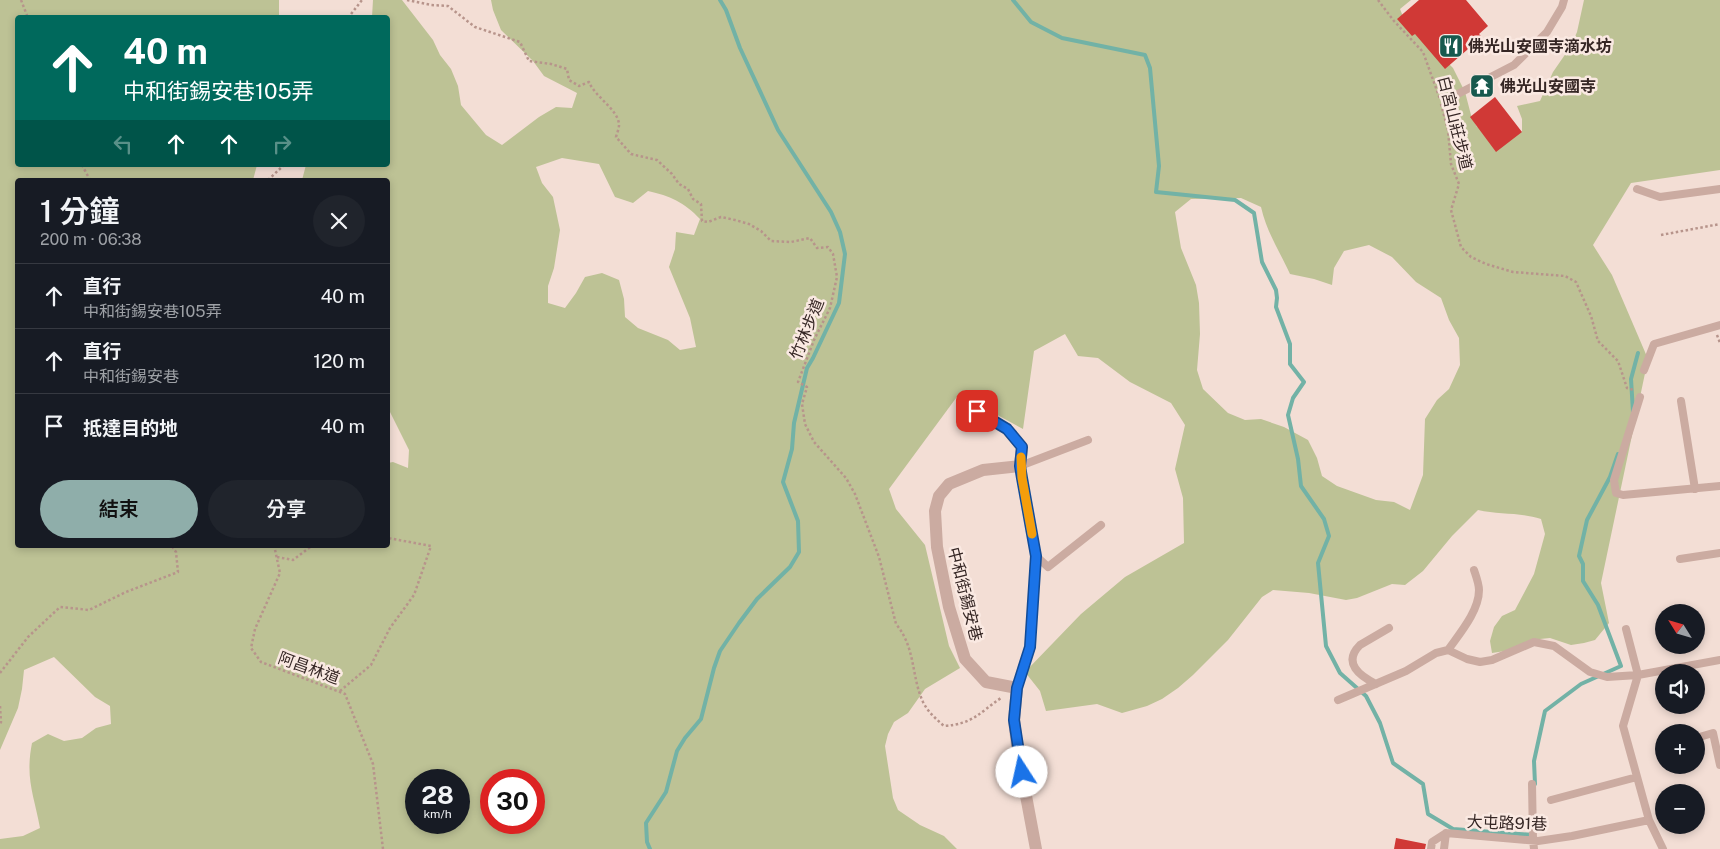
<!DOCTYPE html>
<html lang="zh-TW">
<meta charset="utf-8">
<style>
:root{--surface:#171b24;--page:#20242c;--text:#f1f3f6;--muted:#9ea1a6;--line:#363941;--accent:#8faeaa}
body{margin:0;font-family:"Public Sans","Noto Sans TC",sans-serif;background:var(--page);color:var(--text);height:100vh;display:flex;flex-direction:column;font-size:19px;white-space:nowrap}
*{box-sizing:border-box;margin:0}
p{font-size:16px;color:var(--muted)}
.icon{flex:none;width:28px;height:28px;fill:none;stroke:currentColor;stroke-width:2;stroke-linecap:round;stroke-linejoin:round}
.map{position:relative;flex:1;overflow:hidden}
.panel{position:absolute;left:15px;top:178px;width:375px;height:370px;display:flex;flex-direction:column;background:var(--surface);border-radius:5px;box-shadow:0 2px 8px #0003}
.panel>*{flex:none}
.guide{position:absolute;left:15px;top:15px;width:375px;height:152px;border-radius:5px;box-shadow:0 2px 8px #0003;background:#00695c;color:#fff;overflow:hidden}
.needle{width:32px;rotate:307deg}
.controls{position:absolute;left:1655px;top:604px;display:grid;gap:10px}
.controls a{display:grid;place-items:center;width:50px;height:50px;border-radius:50%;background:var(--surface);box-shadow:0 2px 8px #0003;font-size:25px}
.speed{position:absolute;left:405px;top:769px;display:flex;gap:10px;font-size:25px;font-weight:700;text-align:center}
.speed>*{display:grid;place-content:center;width:65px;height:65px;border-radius:50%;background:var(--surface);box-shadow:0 2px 8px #0003;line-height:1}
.speed small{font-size:12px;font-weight:400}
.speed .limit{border:8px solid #d22;background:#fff;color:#111}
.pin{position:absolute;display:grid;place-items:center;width:42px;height:42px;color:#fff;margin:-21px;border-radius:10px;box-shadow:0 2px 8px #0006}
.me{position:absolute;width:55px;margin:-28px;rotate:350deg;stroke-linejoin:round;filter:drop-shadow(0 0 4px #0008)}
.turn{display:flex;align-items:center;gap:18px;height:105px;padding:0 25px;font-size:22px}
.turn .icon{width:65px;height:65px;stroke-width:2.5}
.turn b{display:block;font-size:35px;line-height:42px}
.lanes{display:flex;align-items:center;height:48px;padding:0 25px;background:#0003;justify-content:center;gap:25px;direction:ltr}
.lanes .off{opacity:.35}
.round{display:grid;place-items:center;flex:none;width:52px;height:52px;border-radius:26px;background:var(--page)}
.head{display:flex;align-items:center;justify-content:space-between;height:85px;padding:0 25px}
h1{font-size:30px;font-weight:600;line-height:38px}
.cta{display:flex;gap:10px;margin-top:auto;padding:10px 25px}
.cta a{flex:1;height:58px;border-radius:30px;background:var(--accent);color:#111;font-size:20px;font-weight:600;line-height:58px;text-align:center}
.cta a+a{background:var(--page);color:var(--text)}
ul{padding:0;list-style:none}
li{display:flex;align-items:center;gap:15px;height:65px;padding:0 25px;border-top:1px solid var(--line)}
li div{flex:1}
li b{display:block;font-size:19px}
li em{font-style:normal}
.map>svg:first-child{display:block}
.green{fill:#bdc295;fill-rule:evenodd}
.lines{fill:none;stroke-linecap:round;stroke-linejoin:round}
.stream{stroke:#72b2a6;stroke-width:4}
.building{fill:#d03936}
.path{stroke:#b7948b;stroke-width:2.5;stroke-dasharray:2.5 2.5;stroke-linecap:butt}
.lane{stroke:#cbaba1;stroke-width:8}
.street{stroke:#cbaba1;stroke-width:12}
.route-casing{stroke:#114b97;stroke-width:12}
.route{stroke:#1a73e8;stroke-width:9}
.slow{stroke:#f59e0b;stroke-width:9}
.labels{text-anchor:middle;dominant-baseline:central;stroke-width:5;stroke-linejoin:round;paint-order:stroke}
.poi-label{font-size:16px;font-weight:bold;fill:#352624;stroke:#fae9e2;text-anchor:start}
.street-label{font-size:16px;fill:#352624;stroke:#fae9e2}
</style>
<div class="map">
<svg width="1720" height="849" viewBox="0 0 1720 849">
<rect width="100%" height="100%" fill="#f3ded5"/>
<path class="green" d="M0 0H279V17L18 18V165H257L253 180H18V545H388V463L393 462 408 468 409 450 388 408V180H302L306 165H388V18L372 17 373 0H402L433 40 440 55 451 69 458 86 461 105 486 135 502 145 539 117 556 107 572 108 577 93 544 76 533 61 501 30 493 10 491 0H1411L1400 9 1404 19 1453 68 1465 92 1471 115 1477 127 1522 132V119L1517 106 1540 101 1553 72 1571 46 1577 32 1584 0H1720V170L1631 183 1593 245 1612 275 1648 359 1601 583 1609 623 1595 640 1584 643 1571 645 1550 638 1540 639 1505 651 1492 653 1490 641 1494 627 1502 616 1515 610 1534 574 1545 534 1541 519C1520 512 1499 515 1478 510L1452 536 1423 571 1405 585 1392 584 1357 598 1346 600 1309 593 1273 590 1262 597 1228 640 1193 675 1178 688 1162 699 1147 706 1122 713 1097 704 1046 711 1040 691 1025 672 1081 614 1125 577 1184 543 1183 498 1175 469 1185 425 1171 403 1130 382 1098 358 1078 356 1065 334 1034 351 1023 429 959 394 889 489 896 509 925 545 949 646 960 668 925 689 908 713 894 722 888 734 885 746 893 798 898 810 920 825 944 836 957 849H0V839L23 836 40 828C34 795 25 779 32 743L48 734 64 741 82 738 96 728 111 724 110 706 95 697 54 657 24 670 22 689 18 708 0 750ZM562 158 599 164 615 197 633 203 648 191C670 196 684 202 700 219L694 235 676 232 675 249 669 267 690 318 696 347 680 350 668 340 638 328 625 317 624 299 619 280 602 273 585 277 576 293 565 308 548 303V286L554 268 560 230 553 197 542 183 536 167ZM1241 198 1261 207C1267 233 1279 250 1290 274L1314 279 1332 285 1334 268 1344 251 1369 245 1392 257 1416 282 1441 298 1449 320 1459 338 1460 365 1449 389 1437 400 1425 419 1423 475 1410 510 1394 502 1376 500 1337 486 1322 476 1317 458 1308 440 1284 427 1261 419 1245 420 1228 413 1203 389 1197 370 1200 334 1199 303 1196 285 1181 248 1175 212 1191 199ZM416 780H459V822H416ZM491 780H534V822H491Z"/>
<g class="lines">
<path class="stream" d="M1013 0 1031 22 1062 38 1145 55 1150 68 1159 166 1156 192 1235 200 1254 213 1262 262 1276 290 1277 298 1276 307 1290 344V364L1304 382 1293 398 1288 415 1298 459 1301 486 1324 519 1329 536 1318 563 1326 646 1340 673 1366 696 1380 723 1393 763 1423 784 1428 814 1453 829 1533 835
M1633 412 1631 379 1638 353
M1535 784 1534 761 1545 711 1581 684 1621 666 1598 605 1583 581V564L1579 556 1587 520 1610 477 1618 454
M650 849 647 842 646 823 666 792 677 751 685 738 701 719 714 668 720 651 739 623 757 599 790 567 799 552 798 521 783 482 792 449 794 423 807 368 813 358 839 303 845 254 840 232 831 212 778 130 740 48 726 10 720 0"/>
</g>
<path class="building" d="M1419 0H1466L1488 26 1479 34 1482 37 1445 69 1415 34 1412 36 1397 19Z
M1495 97 1522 132 1496 152 1470 117Z
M1396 838 1426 844 1425 849H1394Z"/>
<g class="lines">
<path class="path" d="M21 0 28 18
M407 0 431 5 448 6 475 27 520 42 529 61 551 64 567 69 569 80 579 86 589 82C595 97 619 110 619 125 619 129 617 133 616 137L631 154 657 160 672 174 679 184 688 189 693 199 701 204 702 221 708 222 721 217 735 220 749 224 761 231 771 241 791 242 810 238 817 248 828 247 833 254 837 277 830 308 814 340 798 382 807 387 802 404 805 424 814 442 846 478 855 494 879 557 896 624C916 648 911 676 923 702 928 712 936 719 944 726 973 724 979 713 1001 698
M1378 0 1394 21 1423 52 1440 99
M348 18 362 0
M1441 104 1448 130 1451 164 1459 184 1451 210 1461 247 1471 257 1486 264 1513 272 1565 276 1576 282 1591 316 1598 341 1618 361 1627 388 1634 390
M82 165 90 180
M268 180 284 165
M1661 235 1720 224
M1717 335 1720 343
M274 545 280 573 255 629 251 648 261 662 345 694 373 764 383 849
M277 557 293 560 313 545
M0 673 28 637 60 607 89 610 126 592 178 572 176 552 171 545
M340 691 371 665 390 628 414 595 431 546 388 538
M0 706 1 722 0 725"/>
<path class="lane" d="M1450 98 1514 65 1547 32 1562 7 1564 0
M1637 189 1660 197 1720 189
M1644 370 1654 344 1720 325
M1640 397 1614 480 1616 493 1623 495 1720 486
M1681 401 1695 489
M1036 556 1048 567 1101 525
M1680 559 1720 553
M1474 570C1476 576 1479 584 1479 590 1479 611 1460 633 1448 650L1467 659 1480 662 1492 660 1534 642 1554 646 1590 672 1607 677 1638 675 1720 660
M1626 629 1638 675 1623 726 1649 820 1663 849
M1376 684C1360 676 1342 663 1360 645L1389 628
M1017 688 1030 647 1036 556 1020 466 1088 440
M1338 700 1406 671 1436 653 1448 650
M1696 738 1713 733 1720 765
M1532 784 1533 840 1534 849
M1551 800 1637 777
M1431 849 1432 842 1446 833 1538 841 1572 836 1649 820
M1444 849 1446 833"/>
<path class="street" d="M962 403 1007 429 1022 447 1020 466 983 470 949 484 939 496 935 511 937 547 949 607 965 659 986 682 1017 688 1014 720 1018 753 1036 849"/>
</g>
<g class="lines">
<defs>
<path id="route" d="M977 411 1007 429 1022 447 1020 466 1022 478 1036 556 1030 647 1017 688 1014 720 1022 772"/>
</defs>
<use href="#route" class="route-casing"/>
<use href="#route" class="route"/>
<path class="slow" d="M1021 457 1022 478 1032 534"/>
</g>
<defs>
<symbol id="restaurant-square" viewBox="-11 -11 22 22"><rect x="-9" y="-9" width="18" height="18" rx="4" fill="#17594e" stroke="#fae9e2"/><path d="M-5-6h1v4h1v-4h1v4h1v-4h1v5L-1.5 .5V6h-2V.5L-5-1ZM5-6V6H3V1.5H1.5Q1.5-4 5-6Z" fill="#fff"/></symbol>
<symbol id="temple-square" viewBox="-11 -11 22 22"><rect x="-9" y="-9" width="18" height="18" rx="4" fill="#17594e" stroke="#fae9e2"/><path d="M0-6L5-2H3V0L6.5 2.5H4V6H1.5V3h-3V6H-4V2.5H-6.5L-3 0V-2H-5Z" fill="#fff"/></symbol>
</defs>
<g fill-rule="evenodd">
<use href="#restaurant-square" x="1437" y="32" width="28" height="28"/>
<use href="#temple-square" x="1468" y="72" width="28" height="28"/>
</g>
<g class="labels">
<g class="poi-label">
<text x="1468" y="46">佛光山安國寺滴水坊</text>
<text x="1500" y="86">佛光山安國寺</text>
</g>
<g class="street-label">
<text transform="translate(1455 123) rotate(76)">白宮山莊步道</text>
<text transform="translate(807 329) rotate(-68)">竹林步道</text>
<text transform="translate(965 594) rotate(76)">中和街錫安巷</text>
<text transform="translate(309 668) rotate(20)">阿昌林道</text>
<text transform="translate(1507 823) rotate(2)">大屯路91巷</text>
</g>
</g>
</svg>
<div class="controls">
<a><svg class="needle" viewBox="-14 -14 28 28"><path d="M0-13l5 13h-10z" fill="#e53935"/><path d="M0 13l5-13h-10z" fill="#9ea1a6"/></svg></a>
<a><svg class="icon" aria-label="sound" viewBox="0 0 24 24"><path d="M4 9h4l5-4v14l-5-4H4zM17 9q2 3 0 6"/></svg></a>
<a>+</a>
<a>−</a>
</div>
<div class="speed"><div>28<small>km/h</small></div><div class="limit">30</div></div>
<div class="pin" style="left:977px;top:411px;background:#d93025"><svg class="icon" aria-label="arrive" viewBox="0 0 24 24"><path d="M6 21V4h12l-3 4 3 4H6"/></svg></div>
<svg class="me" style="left:1022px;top:772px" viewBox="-20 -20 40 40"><circle r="19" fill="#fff"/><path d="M0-13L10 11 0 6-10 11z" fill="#1a73e8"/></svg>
<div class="guide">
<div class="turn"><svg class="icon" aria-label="ahead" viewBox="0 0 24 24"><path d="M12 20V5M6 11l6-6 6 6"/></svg><div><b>40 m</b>中和街錫安巷105弄</div></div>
<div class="lanes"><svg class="icon off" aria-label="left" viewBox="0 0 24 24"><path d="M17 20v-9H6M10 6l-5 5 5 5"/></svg><svg class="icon" aria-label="ahead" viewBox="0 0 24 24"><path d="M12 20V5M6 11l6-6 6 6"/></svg><svg class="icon" aria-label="ahead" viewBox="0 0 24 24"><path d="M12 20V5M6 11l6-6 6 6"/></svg><svg class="icon off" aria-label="right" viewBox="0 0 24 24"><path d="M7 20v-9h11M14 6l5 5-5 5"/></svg></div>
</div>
<section class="panel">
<div class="head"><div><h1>1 分鐘</h1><p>200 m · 06:38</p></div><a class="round"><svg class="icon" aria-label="close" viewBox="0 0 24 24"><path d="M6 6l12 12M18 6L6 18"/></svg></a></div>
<ul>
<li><svg class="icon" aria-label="ahead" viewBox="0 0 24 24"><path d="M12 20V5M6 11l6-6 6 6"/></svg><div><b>直行</b><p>中和街錫安巷105弄</p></div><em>40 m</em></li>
<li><svg class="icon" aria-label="ahead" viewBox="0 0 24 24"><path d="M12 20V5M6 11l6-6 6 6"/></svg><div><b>直行</b><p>中和街錫安巷</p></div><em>120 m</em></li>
<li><svg class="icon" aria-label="arrive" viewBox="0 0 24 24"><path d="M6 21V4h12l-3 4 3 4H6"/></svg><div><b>抵達目的地</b></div><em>40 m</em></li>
</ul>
<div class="cta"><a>結束</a><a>分享</a></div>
</section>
</div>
